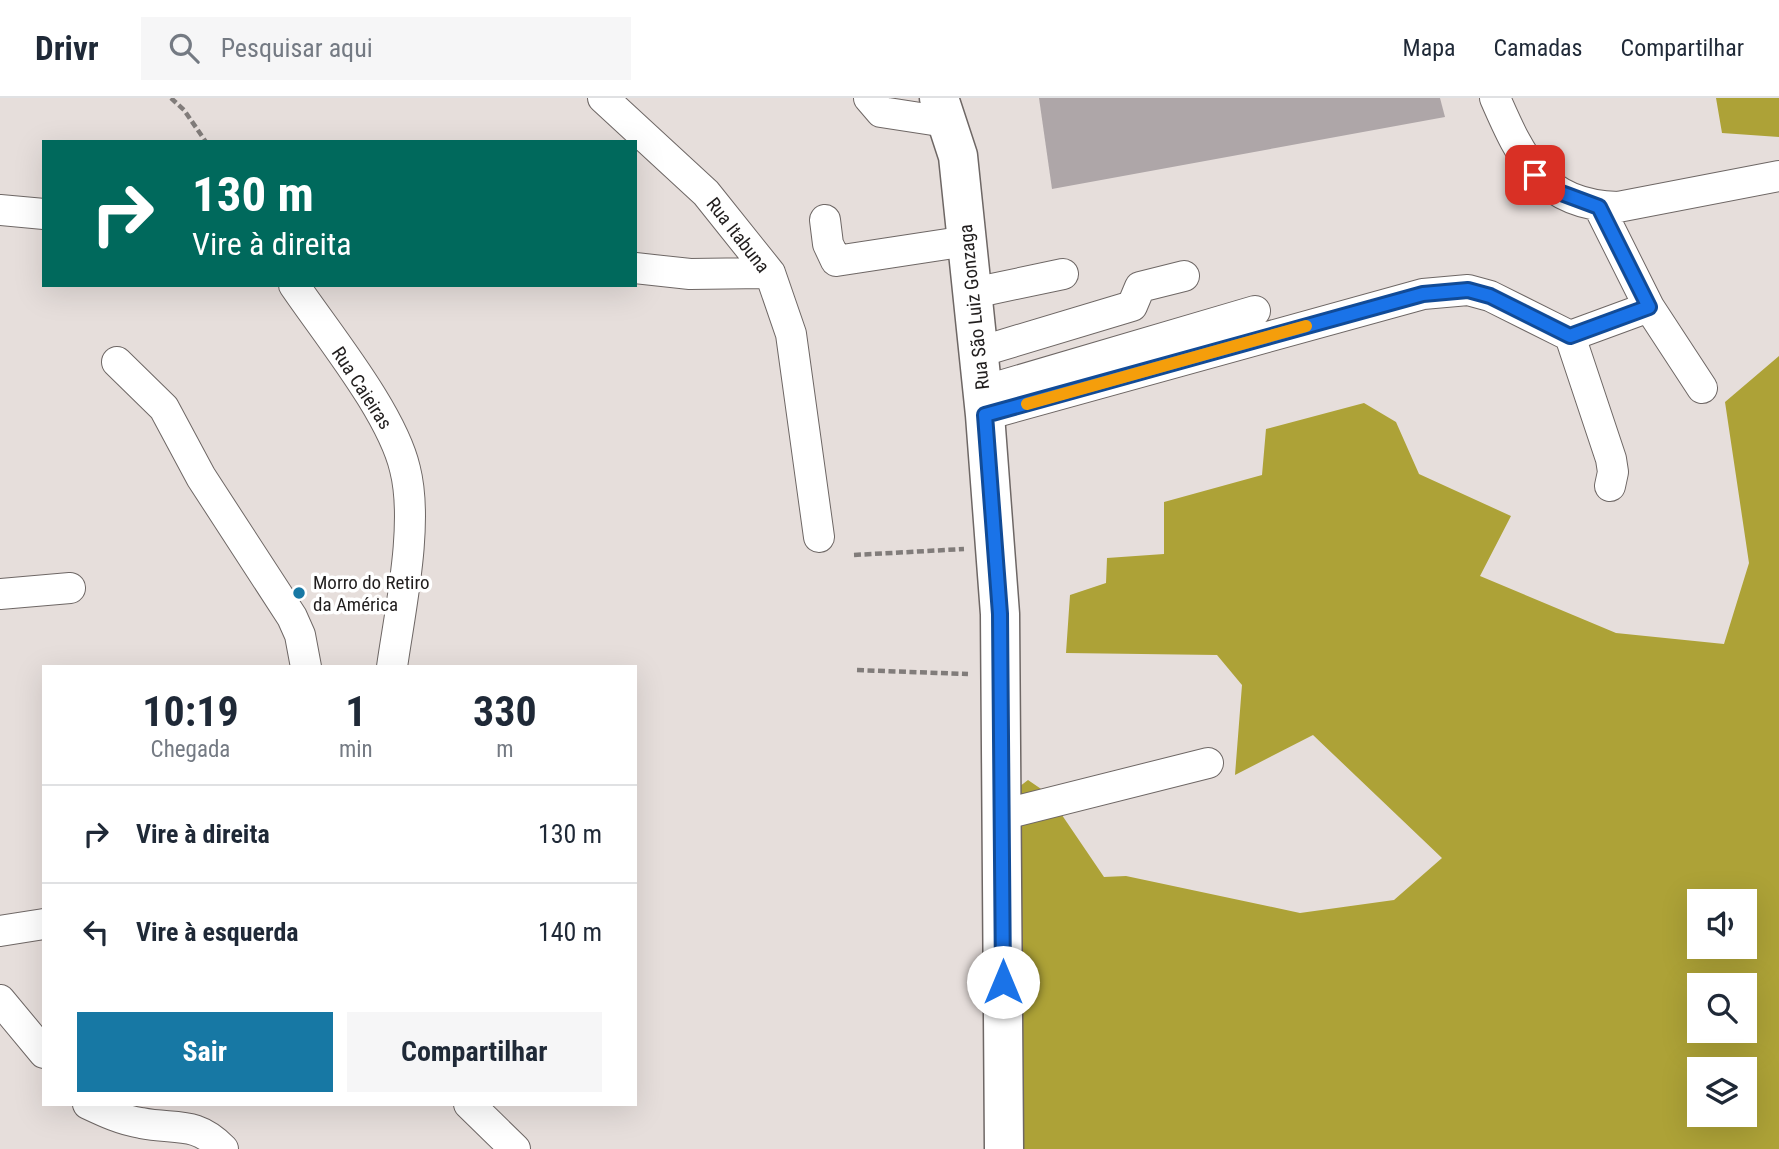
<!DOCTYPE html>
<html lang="pt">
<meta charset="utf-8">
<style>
:root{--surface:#fff;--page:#f6f6f7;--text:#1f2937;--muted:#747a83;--line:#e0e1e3;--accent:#1778a4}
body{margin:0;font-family:"Roboto Condensed",sans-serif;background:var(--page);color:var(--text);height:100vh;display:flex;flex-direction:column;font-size:26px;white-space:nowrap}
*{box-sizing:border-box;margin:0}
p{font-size:23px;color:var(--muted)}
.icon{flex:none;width:38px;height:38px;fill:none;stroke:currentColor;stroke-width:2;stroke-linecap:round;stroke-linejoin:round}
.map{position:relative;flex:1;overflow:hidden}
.drawer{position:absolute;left:42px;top:567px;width:595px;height:441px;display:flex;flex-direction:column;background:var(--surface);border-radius:0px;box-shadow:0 7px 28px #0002}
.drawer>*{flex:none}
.guide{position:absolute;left:42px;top:42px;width:595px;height:147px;border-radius:0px;box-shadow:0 7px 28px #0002;background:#00695c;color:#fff;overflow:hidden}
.controls{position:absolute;left:1687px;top:791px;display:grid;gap:14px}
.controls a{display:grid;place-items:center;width:70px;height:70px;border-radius:0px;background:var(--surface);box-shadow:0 7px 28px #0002;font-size:35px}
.pin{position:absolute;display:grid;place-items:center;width:60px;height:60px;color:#fff;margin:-30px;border-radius:14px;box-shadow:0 4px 10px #0006}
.me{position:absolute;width:77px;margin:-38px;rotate:0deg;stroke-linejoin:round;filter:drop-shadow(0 0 5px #0008)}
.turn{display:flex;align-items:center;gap:24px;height:147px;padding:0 35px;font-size:32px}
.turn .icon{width:91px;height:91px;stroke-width:2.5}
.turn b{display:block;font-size:49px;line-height:60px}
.eta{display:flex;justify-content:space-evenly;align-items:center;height:119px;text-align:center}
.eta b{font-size:42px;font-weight:700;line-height:49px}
.cta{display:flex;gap:14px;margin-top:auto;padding:14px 35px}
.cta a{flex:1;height:80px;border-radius:0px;background:var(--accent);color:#fff;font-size:28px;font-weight:700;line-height:80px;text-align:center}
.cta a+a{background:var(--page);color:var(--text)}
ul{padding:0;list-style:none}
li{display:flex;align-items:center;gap:21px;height:98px;padding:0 35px;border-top:2px solid var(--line)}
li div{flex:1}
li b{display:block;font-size:26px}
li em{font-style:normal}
header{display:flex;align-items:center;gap:42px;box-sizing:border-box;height:98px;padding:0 35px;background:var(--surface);border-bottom:2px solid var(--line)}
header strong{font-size:33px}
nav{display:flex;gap:38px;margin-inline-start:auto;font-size:24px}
.search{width:490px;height:63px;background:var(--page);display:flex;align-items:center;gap:18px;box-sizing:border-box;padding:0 24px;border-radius:0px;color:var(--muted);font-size:26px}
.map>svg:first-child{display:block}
.forest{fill:#ada237;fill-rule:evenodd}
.building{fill:#aea6a8}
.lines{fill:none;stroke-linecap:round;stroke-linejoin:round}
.minor-casing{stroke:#6e6765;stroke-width:32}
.major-casing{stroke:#6e6765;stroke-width:41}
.path{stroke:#817c7a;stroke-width:4.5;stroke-dasharray:7 3.5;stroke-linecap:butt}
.minor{stroke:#fff;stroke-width:30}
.major{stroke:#fff;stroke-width:38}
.route-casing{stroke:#114b97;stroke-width:18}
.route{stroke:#1a73e8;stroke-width:12}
.slow{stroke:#f59e0b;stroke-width:12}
.poi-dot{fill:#1778a4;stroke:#fff;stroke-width:2.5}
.labels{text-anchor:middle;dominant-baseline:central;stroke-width:7;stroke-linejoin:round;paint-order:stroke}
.street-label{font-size:19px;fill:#211e1e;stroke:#fff}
.poi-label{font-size:19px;fill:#211e1e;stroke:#fff;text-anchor:start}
</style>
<header>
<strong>Drivr</strong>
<div class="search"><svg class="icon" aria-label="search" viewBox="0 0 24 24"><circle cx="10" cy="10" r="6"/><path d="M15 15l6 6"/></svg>Pesquisar aqui</div>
<nav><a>Mapa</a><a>Camadas</a><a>Compartilhar</a></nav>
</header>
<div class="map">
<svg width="1779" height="1051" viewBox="0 0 1779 1051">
<rect width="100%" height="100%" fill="#e6dedb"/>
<path class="forest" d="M1716 0H1779V39L1722 35Z
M1779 258V1051H995L1007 698 1028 682 1047 695 1104 779 1126 778 1300 815 1394 802 1442 760 1313 637 1235 677 1242 587 1217 557 1066 555 1070 497 1106 485 1107 460 1164 456V404L1262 377 1266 331 1364 305 1396 324 1419 376 1511 418 1480 478 1616 535 1724 546 1749 465 1725 304ZM1699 803H1745V849H1699ZM1699 887H1745V933H1699ZM1699 971H1745V1017H1699Z"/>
<path class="building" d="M1039 0H1440L1445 19 1052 91Z"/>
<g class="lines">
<defs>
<path id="minor" d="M603 0 706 95 770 175 791 236 819 439
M869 0 881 14 946 24
M1495 0C1522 62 1543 107 1618 109L1779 78
M1599 109 1649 209 1702 290
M0 112 44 116
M825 122 828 146 836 163 967 143
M635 170 690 176 770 175
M294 187C328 237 392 315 405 371 419 426 400 512 392 569
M973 195 1063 176
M979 254 1132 208 1140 189 1184 178
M117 264 164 310 201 379 292 519 300 537 306 569
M983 293 1255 213
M985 317 1423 196 1468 192 1490 198 1570 238
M1610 388 1613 374 1611 361 1570 238 1649 209
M0 496 70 490
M1001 717 1208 665
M0 833 44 826
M0 902 44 955
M88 1006C105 1014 122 1022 141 1025 175 1032 195 1022 223 1051
M469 1006 515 1051"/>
<path id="major" d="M939 0 958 58 985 317 1000 516 1004 1051"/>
</defs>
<use href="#minor" class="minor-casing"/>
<use href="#major" class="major-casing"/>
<path class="path" d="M171 0 184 12 206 44
M854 457 964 451
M857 572 968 576"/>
<use href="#minor" class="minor"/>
<use href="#major" class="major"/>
</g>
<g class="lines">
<defs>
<path id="route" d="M1003 884 1000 516 985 317 1423 196 1468 192 1490 198 1570 238 1649 209 1599 109 1556 93 1535 77"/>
</defs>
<use href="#route" class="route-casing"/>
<use href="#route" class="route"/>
<path class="slow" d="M1027 306 1306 228"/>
</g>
<circle class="poi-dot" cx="299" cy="495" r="7"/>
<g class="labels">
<g class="street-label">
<text transform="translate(738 137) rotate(52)">Rua Itabuna</text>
<text transform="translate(974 209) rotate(-96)">Rua São Luiz Gonzaga</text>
<text transform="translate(362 290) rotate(57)">Rua Caieiras</text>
</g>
<g class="poi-label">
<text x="313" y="484">Morro do Retiro<tspan x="313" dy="22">da América</tspan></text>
</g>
</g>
</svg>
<div class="controls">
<a><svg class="icon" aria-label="sound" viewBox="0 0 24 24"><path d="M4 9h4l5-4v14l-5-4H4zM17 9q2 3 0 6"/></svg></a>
<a><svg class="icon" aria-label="search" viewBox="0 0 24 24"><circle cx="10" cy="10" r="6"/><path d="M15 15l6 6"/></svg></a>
<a><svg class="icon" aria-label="layers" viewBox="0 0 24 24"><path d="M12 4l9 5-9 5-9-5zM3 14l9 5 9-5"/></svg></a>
</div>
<div class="pin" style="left:1535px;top:77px;background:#d93025"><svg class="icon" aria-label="arrive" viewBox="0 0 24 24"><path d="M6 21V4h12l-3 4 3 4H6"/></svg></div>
<svg class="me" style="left:1003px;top:884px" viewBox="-20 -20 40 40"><circle r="19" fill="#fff"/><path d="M0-13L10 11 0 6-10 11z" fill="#1a73e8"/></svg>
<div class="guide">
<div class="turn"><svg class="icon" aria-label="right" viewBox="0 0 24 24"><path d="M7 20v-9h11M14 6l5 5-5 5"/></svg><div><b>130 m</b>Vire à direita</div></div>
</div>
<section class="drawer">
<div class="eta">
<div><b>10:19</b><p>Chegada</p></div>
<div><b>1</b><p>min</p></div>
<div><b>330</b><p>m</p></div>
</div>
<ul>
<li><svg class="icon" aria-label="right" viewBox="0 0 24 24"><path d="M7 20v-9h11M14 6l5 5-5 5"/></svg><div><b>Vire à direita</b></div><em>130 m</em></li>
<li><svg class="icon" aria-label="left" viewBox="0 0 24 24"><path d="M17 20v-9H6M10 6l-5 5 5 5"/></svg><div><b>Vire à esquerda</b></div><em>140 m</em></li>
</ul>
<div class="cta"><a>Sair</a><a>Compartilhar</a></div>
</section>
</div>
